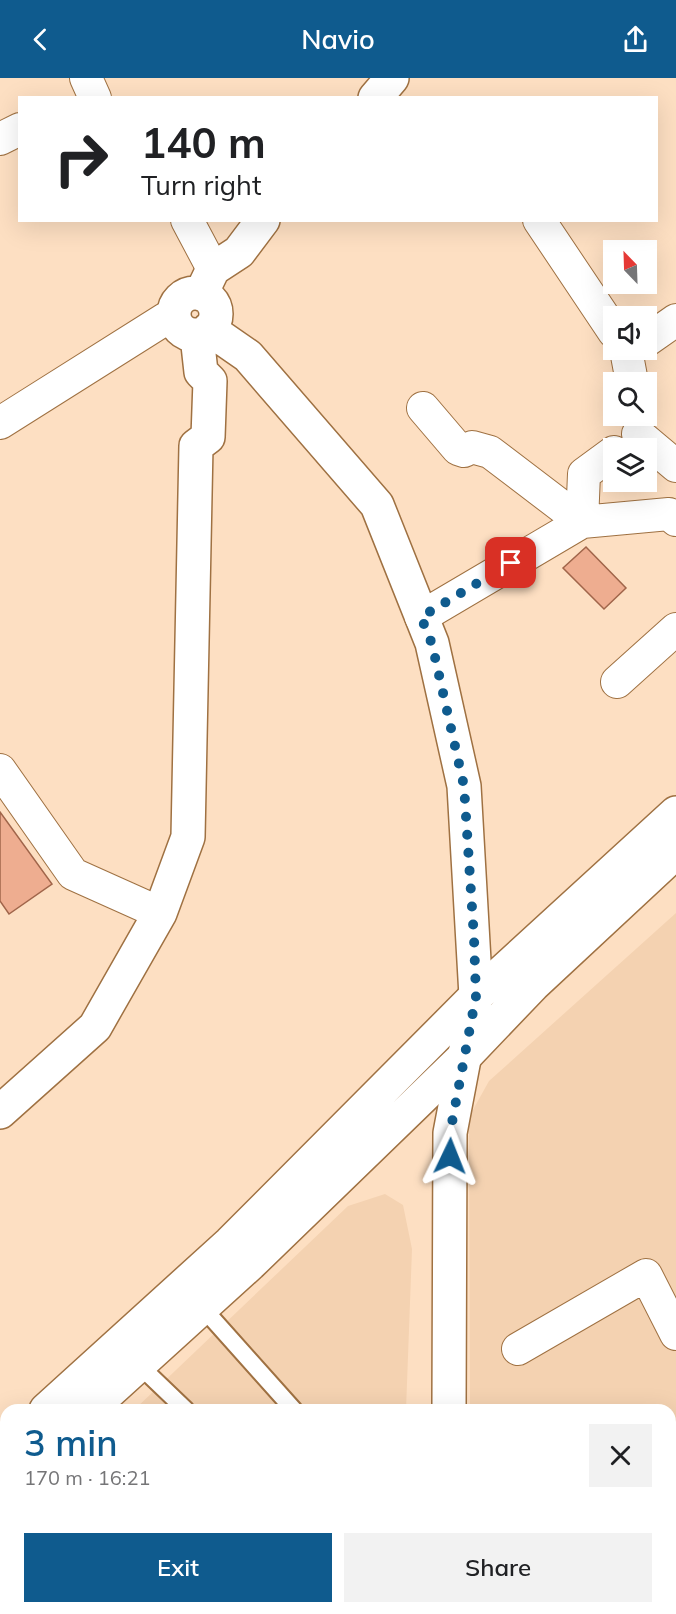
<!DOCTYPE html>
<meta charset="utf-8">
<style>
:root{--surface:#fff;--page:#f2f2f2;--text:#202124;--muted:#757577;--accent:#0f5b8e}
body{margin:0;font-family:Mulish,sans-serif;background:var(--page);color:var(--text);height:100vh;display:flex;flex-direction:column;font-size:22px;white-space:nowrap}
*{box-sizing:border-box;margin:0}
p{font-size:20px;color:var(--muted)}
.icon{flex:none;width:33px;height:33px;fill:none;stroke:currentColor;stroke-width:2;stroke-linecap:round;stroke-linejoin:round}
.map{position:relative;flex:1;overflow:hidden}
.details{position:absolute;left:0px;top:1326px;width:676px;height:210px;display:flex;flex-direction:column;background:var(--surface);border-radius:18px 18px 0 0;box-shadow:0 6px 24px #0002}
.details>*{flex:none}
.top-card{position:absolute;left:18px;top:18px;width:640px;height:126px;border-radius:0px;box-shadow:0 6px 24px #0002;background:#fff;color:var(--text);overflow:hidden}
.needle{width:39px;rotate:337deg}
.buttons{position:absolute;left:603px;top:162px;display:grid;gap:12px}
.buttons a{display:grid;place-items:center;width:54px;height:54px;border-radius:0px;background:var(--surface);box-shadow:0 6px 24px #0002;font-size:30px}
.pin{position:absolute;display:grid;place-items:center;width:51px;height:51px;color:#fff;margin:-26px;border-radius:12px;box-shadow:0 3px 9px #0006}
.me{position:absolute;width:66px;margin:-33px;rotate:2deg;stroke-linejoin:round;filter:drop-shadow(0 0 4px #0008)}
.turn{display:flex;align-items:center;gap:21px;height:126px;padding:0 24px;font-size:27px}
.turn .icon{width:78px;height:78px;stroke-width:2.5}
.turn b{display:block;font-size:42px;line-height:51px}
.round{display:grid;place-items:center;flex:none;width:63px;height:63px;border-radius:0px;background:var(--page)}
.head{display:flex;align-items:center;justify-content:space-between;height:102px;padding:0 24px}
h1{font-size:36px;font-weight:600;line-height:45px;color:var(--accent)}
.action{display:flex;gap:12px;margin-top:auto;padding:12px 24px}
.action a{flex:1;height:69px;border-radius:0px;background:var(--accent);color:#fff;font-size:24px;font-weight:600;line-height:69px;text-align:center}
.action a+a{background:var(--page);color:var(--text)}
header{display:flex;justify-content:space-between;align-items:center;height:78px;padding:0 24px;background:var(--accent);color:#fff;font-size:27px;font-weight:600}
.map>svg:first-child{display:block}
.built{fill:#f4d2b1}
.building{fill:#eead90;stroke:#a0654a;stroke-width:1.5}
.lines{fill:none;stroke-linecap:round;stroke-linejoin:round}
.lane-casing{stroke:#9f7142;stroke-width:20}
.street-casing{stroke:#9f7142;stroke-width:34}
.secondary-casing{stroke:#9f7142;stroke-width:36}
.primary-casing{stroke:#9f7142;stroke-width:36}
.lane{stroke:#fff;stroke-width:16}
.street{stroke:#fff;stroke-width:32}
.secondary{stroke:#fff;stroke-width:33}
.primary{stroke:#fff;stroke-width:33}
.route{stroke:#0f5b8e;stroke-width:10;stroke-dasharray:0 18}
</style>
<header><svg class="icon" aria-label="back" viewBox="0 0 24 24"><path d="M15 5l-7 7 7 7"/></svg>Navio<svg class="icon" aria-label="share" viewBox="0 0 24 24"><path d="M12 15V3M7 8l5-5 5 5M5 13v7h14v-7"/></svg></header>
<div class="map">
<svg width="676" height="1536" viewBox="0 0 676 1536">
<rect width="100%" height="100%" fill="#fddfc2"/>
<path class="built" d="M676 835V1536H485V1530H670V1332H470L469 1039 489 1003Z
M385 1116 403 1127 412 1171 406 1332H134L348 1128Z
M6 1459V1530H140L134 1536H0V1465Z
M160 1530H243L246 1536H154Z
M301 1530H420L421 1536H286Z"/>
<path class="building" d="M586 469 626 510 604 531 563 490Z
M0 734 52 806 9 836 0 823Z"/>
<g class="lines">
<defs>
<path id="lane" d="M202 1229 294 1332
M139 1287 186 1332"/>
<path id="street" d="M86 0 95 20
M0 61 20 51
M187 142 213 191
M539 142 614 254
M646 263 676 242
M626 272 632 304
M423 330 458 371 464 373 472 369 490 374 582 444
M0 345 165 241 174 239
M638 356 676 388
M582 444 584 396 614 374
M421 539 582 444 669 436 676 442
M617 604 676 551
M0 692 73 796 160 835
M518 1271 646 1197 676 1256"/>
<path id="secondary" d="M375 20 392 0
M174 236a21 21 0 1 1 42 0a21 21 0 1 1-42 0Z
M201 216 213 191 239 174 263 142
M209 251 248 278 377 427 432 565 464 708 476 918 450 1055 449 1332
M0 1034 95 949 160 835 188 759 196 368 208 359 210 303 201 294 197 258
M464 1530 465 1536"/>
<path id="primary" d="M46 1332 230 1165 476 918 676 735
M89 1332 250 1186 467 976 533 907 676 774
M0 1374 6 1369
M0 1413 6 1408"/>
</defs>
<use href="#lane" class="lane-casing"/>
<use href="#street" class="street-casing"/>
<use href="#secondary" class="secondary-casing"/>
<use href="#primary" class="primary-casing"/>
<use href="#lane" class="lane"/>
<use href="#street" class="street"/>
<use href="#secondary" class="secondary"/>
<use href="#primary" class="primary"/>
</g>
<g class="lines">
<path class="route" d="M450 1078V1055L476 918 474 860 464 708 432 566 421 539 511 485"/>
</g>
</svg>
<div class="buttons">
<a><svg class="needle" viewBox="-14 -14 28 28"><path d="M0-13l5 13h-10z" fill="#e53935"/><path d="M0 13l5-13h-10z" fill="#757577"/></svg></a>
<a><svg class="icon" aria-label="sound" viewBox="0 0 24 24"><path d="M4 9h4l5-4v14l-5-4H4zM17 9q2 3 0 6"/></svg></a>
<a><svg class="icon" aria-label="search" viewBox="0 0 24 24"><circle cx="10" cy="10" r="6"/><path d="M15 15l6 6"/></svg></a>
<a><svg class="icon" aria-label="layers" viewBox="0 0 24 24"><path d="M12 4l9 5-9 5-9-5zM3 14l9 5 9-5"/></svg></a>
</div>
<div class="pin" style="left:511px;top:485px;background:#d93025"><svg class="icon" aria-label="arrive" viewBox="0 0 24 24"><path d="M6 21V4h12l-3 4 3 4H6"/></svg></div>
<svg class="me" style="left:450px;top:1078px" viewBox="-20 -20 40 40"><path d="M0-17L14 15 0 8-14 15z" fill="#0f5b8e" stroke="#fff" stroke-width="4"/></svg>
<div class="top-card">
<div class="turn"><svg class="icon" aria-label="right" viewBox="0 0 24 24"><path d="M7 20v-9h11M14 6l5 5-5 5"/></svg><div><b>140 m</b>Turn right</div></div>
</div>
<section class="details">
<div class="head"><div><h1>3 min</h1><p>170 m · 16:21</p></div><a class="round"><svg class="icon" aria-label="close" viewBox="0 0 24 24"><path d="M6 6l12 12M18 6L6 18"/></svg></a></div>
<div class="action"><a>Exit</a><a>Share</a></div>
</section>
</div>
